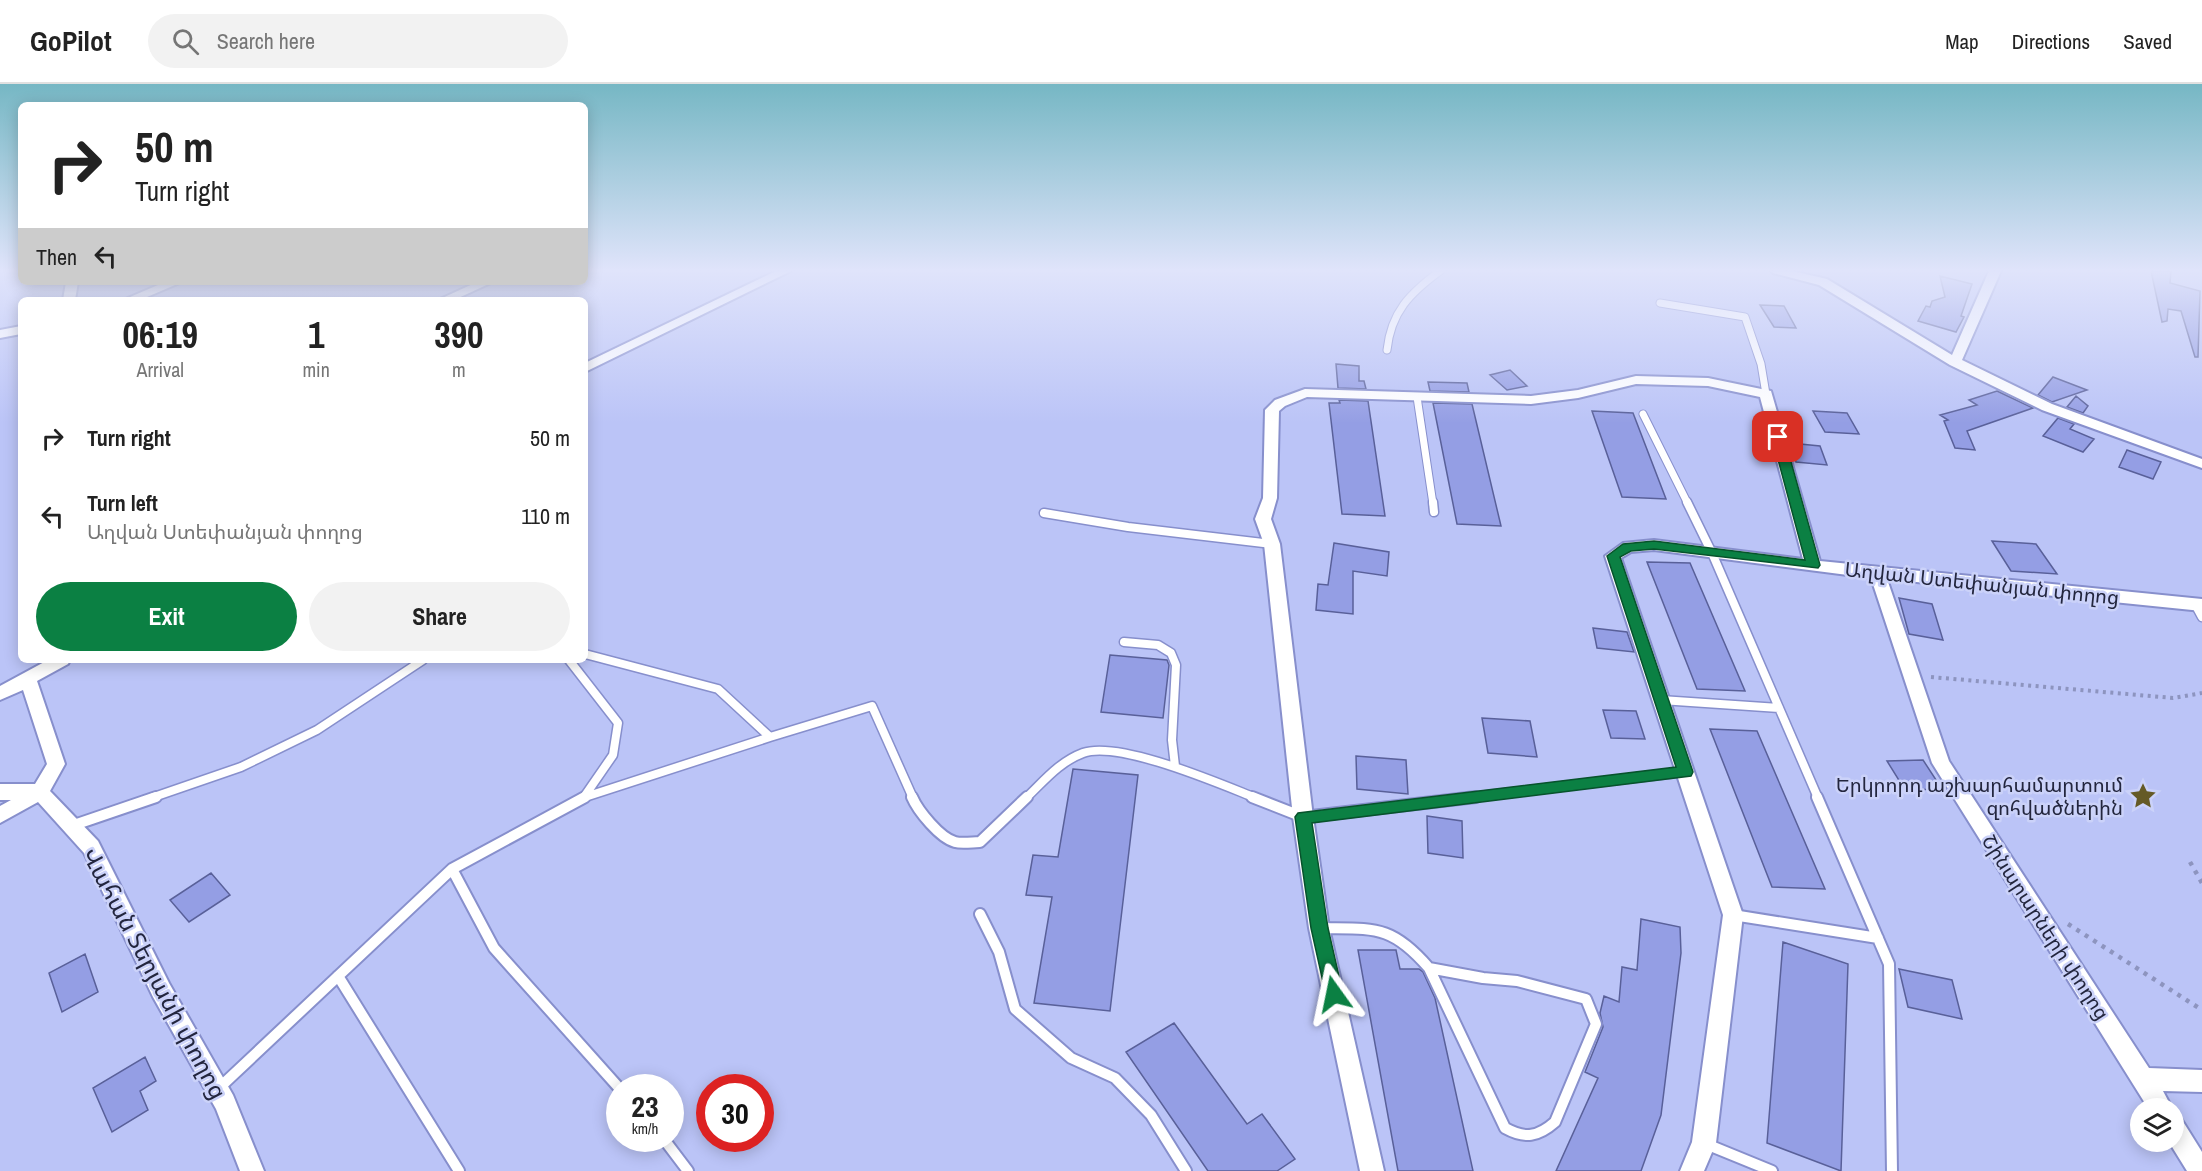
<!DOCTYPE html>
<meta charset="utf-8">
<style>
:root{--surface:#fff;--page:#f2f2f2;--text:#222;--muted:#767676;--line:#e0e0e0;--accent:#0b8043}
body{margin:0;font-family:"Archivo Narrow","Noto Sans Armenian",sans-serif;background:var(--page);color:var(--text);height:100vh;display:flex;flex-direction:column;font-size:22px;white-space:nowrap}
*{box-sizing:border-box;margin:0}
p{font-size:20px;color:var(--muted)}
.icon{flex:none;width:33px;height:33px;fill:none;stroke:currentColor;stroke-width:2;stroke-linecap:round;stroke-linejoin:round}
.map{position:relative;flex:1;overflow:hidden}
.panel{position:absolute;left:18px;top:213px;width:570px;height:366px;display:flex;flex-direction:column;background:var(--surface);border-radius:9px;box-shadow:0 3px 15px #0003}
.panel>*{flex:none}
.hud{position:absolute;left:18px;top:18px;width:570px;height:183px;border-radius:9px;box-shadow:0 3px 15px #0003;background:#fff;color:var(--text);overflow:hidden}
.fabs{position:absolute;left:2130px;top:1014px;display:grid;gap:12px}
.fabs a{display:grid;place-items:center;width:54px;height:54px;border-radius:50%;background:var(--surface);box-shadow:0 3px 15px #0003;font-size:30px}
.speed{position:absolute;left:606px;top:990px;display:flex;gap:12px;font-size:30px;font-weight:700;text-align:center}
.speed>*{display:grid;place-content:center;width:78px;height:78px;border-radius:50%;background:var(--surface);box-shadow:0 3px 15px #0003;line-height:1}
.speed small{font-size:15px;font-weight:400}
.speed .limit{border:9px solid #d22;background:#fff;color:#111}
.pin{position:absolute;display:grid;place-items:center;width:51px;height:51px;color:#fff;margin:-26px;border-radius:12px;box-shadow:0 3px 9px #0006}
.me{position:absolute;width:66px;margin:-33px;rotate:348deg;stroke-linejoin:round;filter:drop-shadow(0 0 4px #0008)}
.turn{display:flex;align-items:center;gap:21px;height:126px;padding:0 18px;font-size:27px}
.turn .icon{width:78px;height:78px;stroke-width:2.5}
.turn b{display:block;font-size:42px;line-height:51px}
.then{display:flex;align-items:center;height:57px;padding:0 18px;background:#0003;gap:12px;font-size:22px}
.eta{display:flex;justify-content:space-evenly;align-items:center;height:102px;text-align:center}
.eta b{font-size:36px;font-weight:700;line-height:42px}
.cta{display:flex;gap:12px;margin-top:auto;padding:12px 18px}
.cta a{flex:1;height:69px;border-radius:36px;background:var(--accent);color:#fff;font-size:24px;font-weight:700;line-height:69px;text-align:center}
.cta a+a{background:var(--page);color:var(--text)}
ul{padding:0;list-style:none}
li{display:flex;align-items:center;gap:18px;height:78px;padding:0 18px}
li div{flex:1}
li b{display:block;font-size:22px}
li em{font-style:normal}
header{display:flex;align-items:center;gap:36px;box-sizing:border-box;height:84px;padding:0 30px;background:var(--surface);border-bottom:2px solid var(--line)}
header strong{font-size:28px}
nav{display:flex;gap:33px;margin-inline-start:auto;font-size:21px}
.search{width:420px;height:54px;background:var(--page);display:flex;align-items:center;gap:15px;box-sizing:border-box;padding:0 21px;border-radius:33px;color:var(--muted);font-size:22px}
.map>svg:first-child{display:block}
.building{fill:#949ee4;stroke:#596099;stroke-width:1.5}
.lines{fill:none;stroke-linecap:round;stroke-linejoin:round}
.lane-far2-casing{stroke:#878fcc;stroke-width:9}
.lane-far1-casing{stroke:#878fcc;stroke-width:11}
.lane-casing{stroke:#878fcc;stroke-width:14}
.street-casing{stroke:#878fcc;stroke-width:4}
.path-far1{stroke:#8d94bf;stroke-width:4;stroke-dasharray:3 4.5;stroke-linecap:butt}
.path{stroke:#8d94bf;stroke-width:4.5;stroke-dasharray:4 6;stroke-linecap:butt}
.lane-far2{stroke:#fff;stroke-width:7}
.lane-far1{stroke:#fff;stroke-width:8}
.lane{stroke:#fff;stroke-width:10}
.street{fill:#fff;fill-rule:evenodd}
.route{fill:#0b8043;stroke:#07532c;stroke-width:1.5}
.labels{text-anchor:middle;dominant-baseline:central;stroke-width:5;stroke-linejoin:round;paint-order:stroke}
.street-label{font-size:20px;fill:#23263e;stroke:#cbd2f9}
.poi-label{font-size:20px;fill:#23263e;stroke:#cbd2f9;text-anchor:end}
.near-street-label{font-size:24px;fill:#23263e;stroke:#cbd2f9}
</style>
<header>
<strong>GoPilot</strong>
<div class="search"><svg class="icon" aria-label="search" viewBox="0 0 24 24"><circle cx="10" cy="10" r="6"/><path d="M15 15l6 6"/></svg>Search here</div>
<nav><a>Map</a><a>Directions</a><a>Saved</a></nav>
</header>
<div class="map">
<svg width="2202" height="1087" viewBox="0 0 2202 1087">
<rect width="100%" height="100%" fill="#bbc4f7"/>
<path class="building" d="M2151 187H2171L2170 199 2200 207 2198 273H2195L2181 227 2168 225 2167 237 2162 238Z
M1940 192 1972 200 1961 232 1964 233 1956 248 1918 237 1926 222 1930 223 1932 217 1945 213Z
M1760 221 1784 222 1796 244 1774 243Z
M1336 280 1359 282V297H1364L1366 305 1338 304Z
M1510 286 1527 302 1507 306 1490 291Z
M2053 293 2087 306 2052 318 2038 311Z
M1428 298 1467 299 1469 308 1430 307Z
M1997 307 2033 324 1967 347 1975 366 1955 364 1944 337 1948 336 1940 331 1977 321 1969 316Z
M2076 312 2088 322 2083 329 2067 323Z
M1339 316 1368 317 1385 432 1342 430 1329 319H1340Z
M1433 319 1472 320 1501 442 1457 440Z
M1592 327 1633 329 1666 415 1622 413Z
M1813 327 1847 329 1859 350 1825 348Z
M2058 334 2074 340 2070 345 2094 355 2083 368 2043 352Z
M1790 359 1820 362 1827 381 1796 378Z
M2127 366 2161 378 2153 395 2119 383Z
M1992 457 2036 460 2057 490 2011 487Z
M1334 459 1389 468 1387 492 1353 487V530L1316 526 1318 500 1328 501Z
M1647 478 1690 479 1745 607 1697 605Z
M1899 514 1932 520 1943 556 1909 550Z
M1593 544 1627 548 1634 568 1597 564Z
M1110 571 1167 576 1169 581 1163 634 1101 628Z
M1603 626 1636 627 1645 655 1611 654Z
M1482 634 1530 637 1537 673 1488 669Z
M1710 645 1757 647 1825 805 1772 803Z
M1356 672 1406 676 1408 710 1357 705Z
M1923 676 1942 705 1905 706 1887 677Z
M1073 685 1138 691 1110 927 1034 919 1052 813 1026 811 1033 771 1058 773Z
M1427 732 1462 737 1463 774 1428 769Z
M211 789 230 811 189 838 170 816Z
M1641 835 1680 843 1681 869 1661 1031 1641 1087H1556L1598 994 1585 988 1603 943 1600 929 1604 912 1619 918 1622 883 1637 886Z
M1783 858 1848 880 1841 1087 1767 1059Z
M1358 866H1396L1400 885H1419L1423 888 1435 914 1473 1087H1398Z
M85 870 98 908 62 928 49 889Z
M1899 885 1952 896 1962 935 1908 923Z
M1174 939 1247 1040 1262 1030 1295 1075 1277 1087H1208L1126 968Z
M145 973 156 997 140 1007 148 1026 112 1048 93 1004Z"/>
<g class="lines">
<defs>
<path id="lane-far2" d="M1660 219 1745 233 1761 280 1766 310
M1387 266C1391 228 1410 209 1440 187
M1417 313 1433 420
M1643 330 1688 420"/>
<path id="lane-far1" d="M1433 418 1434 428
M1687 418 1712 469 1818 714
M1044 429 1128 443 1272 460
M2195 520 2202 533
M1124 558 1158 561 1171 569 1176 581 1172 656 1175 682
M585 570 718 605 770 653 872 622 913 714
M569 576 618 639 613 671 584 713
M1661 616 1779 624
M151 714 241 683 317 646 423 576
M582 714 770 653
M1026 714C1044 697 1059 678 1083 669 1119 656 1220 700 1256 714
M1463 714 1685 688"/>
<path id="lane" d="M912 713C918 727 940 754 955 758 962 760 973 758 980 758L1027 713
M1252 713 1303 733 1476 713
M1817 713 1889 880 1892 1087
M71 742 156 713
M452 785 494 864 620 1005
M980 830 999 868 1015 925 1071 974 1115 994 1151 1031 1186 1087
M1733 831 1878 854
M1320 844C1374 845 1391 840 1429 884
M1429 884 1483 894 1517 897 1586 915 1596 940 1555 1038C1538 1053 1525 1055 1505 1044Z
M338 892 459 1087
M218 1005 452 785 585 713
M663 1054 688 1087
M1706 1060 1772 1087"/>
<path id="street" d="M776 187H791L585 288V279Z
M1771 187H1792L1827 195 1952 271 1989 187H2001L1962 276 2052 320 2202 375V384L2042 326 1950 281 1819 201 1773 189Z
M66 198H78L75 216H63Z
M165 198H182L140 216H123Z
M477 198H493L454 216H438Z
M21 242V250L0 254V246Z
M1636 292 1708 294 1771 307 1820 477 2202 515V527L1887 495 1949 677 2149 984 2202 986V1008L2163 1007 2172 1024H2148L1932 679 1871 494 1654 466 1631 468 1621 474 1743 831 1716 1059 1704 1087H1680L1692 1058 1723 831 1605 472 1623 459 1654 456 1803 475 1760 313 1708 302 1636 300 1578 314 1531 320 1307 313 1285 322 1279 327 1277 414 1271 435 1280 460 1313 733 1329 844 1384 1087H1360L1309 844 1293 733 1264 460 1255 435 1263 414 1265 326 1275 316 1305 305 1531 312 1578 306Z
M48 576H70L68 580 37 597 65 680 50 707 98 757 169 899 233 1011 264 1087H240L216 1025 153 913 84 769 38 718 0 739V722L11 716H0V700H35L47 680 23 606 0 616V602Z
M2174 1032 2182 1036 2202 1068V1087H2187L2169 1058H2174Z"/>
</defs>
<use href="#lane-far2" class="lane-far2-casing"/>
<use href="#lane-far1" class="lane-far1-casing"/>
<use href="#lane" class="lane-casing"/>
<use href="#street" class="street-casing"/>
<path class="path-far1" d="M1931 593 2173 614 2202 609"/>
<path class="path" d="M2190 778 2202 799
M2068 840 2202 926"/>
<use href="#lane-far2" class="lane-far2"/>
<use href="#lane-far1" class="lane-far1"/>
<use href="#lane" class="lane"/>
<use href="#street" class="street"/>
</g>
<linearGradient id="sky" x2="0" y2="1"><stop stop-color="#76b7c4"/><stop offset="0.55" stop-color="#e0e4fb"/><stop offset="1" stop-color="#e0e4fb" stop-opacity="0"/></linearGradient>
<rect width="2202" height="339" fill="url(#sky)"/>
<path class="route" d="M1778 349 1784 353 1820 481 1818 484 1654 465 1631 467 1620 473 1693 688 1691 692 1312 739 1328 844 1343 910 1340 916 1334 919 1327 916 1311 844 1295 733 1298 729 1676 683 1607 472 1623 460 1654 457 1805 476 1772 353Z"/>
<defs>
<symbol id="sight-bare" viewBox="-9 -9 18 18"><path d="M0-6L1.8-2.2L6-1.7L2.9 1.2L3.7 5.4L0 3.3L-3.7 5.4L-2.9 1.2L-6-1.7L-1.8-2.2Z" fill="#655a26" stroke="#cbd2f9" stroke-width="2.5" paint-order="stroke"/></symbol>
</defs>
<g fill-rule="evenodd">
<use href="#sight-bare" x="2124" y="693" width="38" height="38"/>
</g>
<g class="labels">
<g class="street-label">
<text transform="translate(1982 499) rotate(6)">Աղվան Ստեփանյան փողոց</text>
<text transform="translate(2046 843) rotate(57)">Շինարարների փողոց</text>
</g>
<g class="poi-label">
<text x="2123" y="700">Երկրորդ աշխարհամարտում<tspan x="2123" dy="23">զոհվածներին</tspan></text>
</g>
<g class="near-street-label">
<text transform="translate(155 889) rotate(62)">Վահան Տերյանի փողոց</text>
</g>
</g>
</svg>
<div class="fabs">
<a><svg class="icon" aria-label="layers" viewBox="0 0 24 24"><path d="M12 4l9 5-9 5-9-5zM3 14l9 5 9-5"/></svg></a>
</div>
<div class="speed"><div>23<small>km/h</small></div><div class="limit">30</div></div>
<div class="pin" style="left:1778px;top:353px;background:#d93025"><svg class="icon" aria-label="arrive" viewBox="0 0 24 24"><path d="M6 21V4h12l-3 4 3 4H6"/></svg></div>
<svg class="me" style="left:1334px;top:910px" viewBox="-20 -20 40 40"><path d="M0-17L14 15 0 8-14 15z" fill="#0b8043" stroke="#fff" stroke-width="4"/></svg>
<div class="hud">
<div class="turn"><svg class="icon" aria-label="right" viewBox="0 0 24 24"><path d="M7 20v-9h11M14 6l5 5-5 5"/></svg><div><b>50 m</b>Turn right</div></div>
<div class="then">Then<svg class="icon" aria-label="left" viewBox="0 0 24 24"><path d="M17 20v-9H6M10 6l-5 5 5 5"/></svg></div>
</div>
<section class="panel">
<div class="eta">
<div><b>06:19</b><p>Arrival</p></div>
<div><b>1</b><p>min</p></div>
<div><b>390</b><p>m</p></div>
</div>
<ul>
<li><svg class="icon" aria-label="right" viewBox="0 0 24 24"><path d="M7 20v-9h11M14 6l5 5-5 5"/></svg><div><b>Turn right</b></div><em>50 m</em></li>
<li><svg class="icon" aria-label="left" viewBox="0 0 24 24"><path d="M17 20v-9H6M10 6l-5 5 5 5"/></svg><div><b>Turn left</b><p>Աղվան Ստեփանյան փողոց</p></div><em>110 m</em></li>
</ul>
<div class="cta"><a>Exit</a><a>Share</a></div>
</section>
</div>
